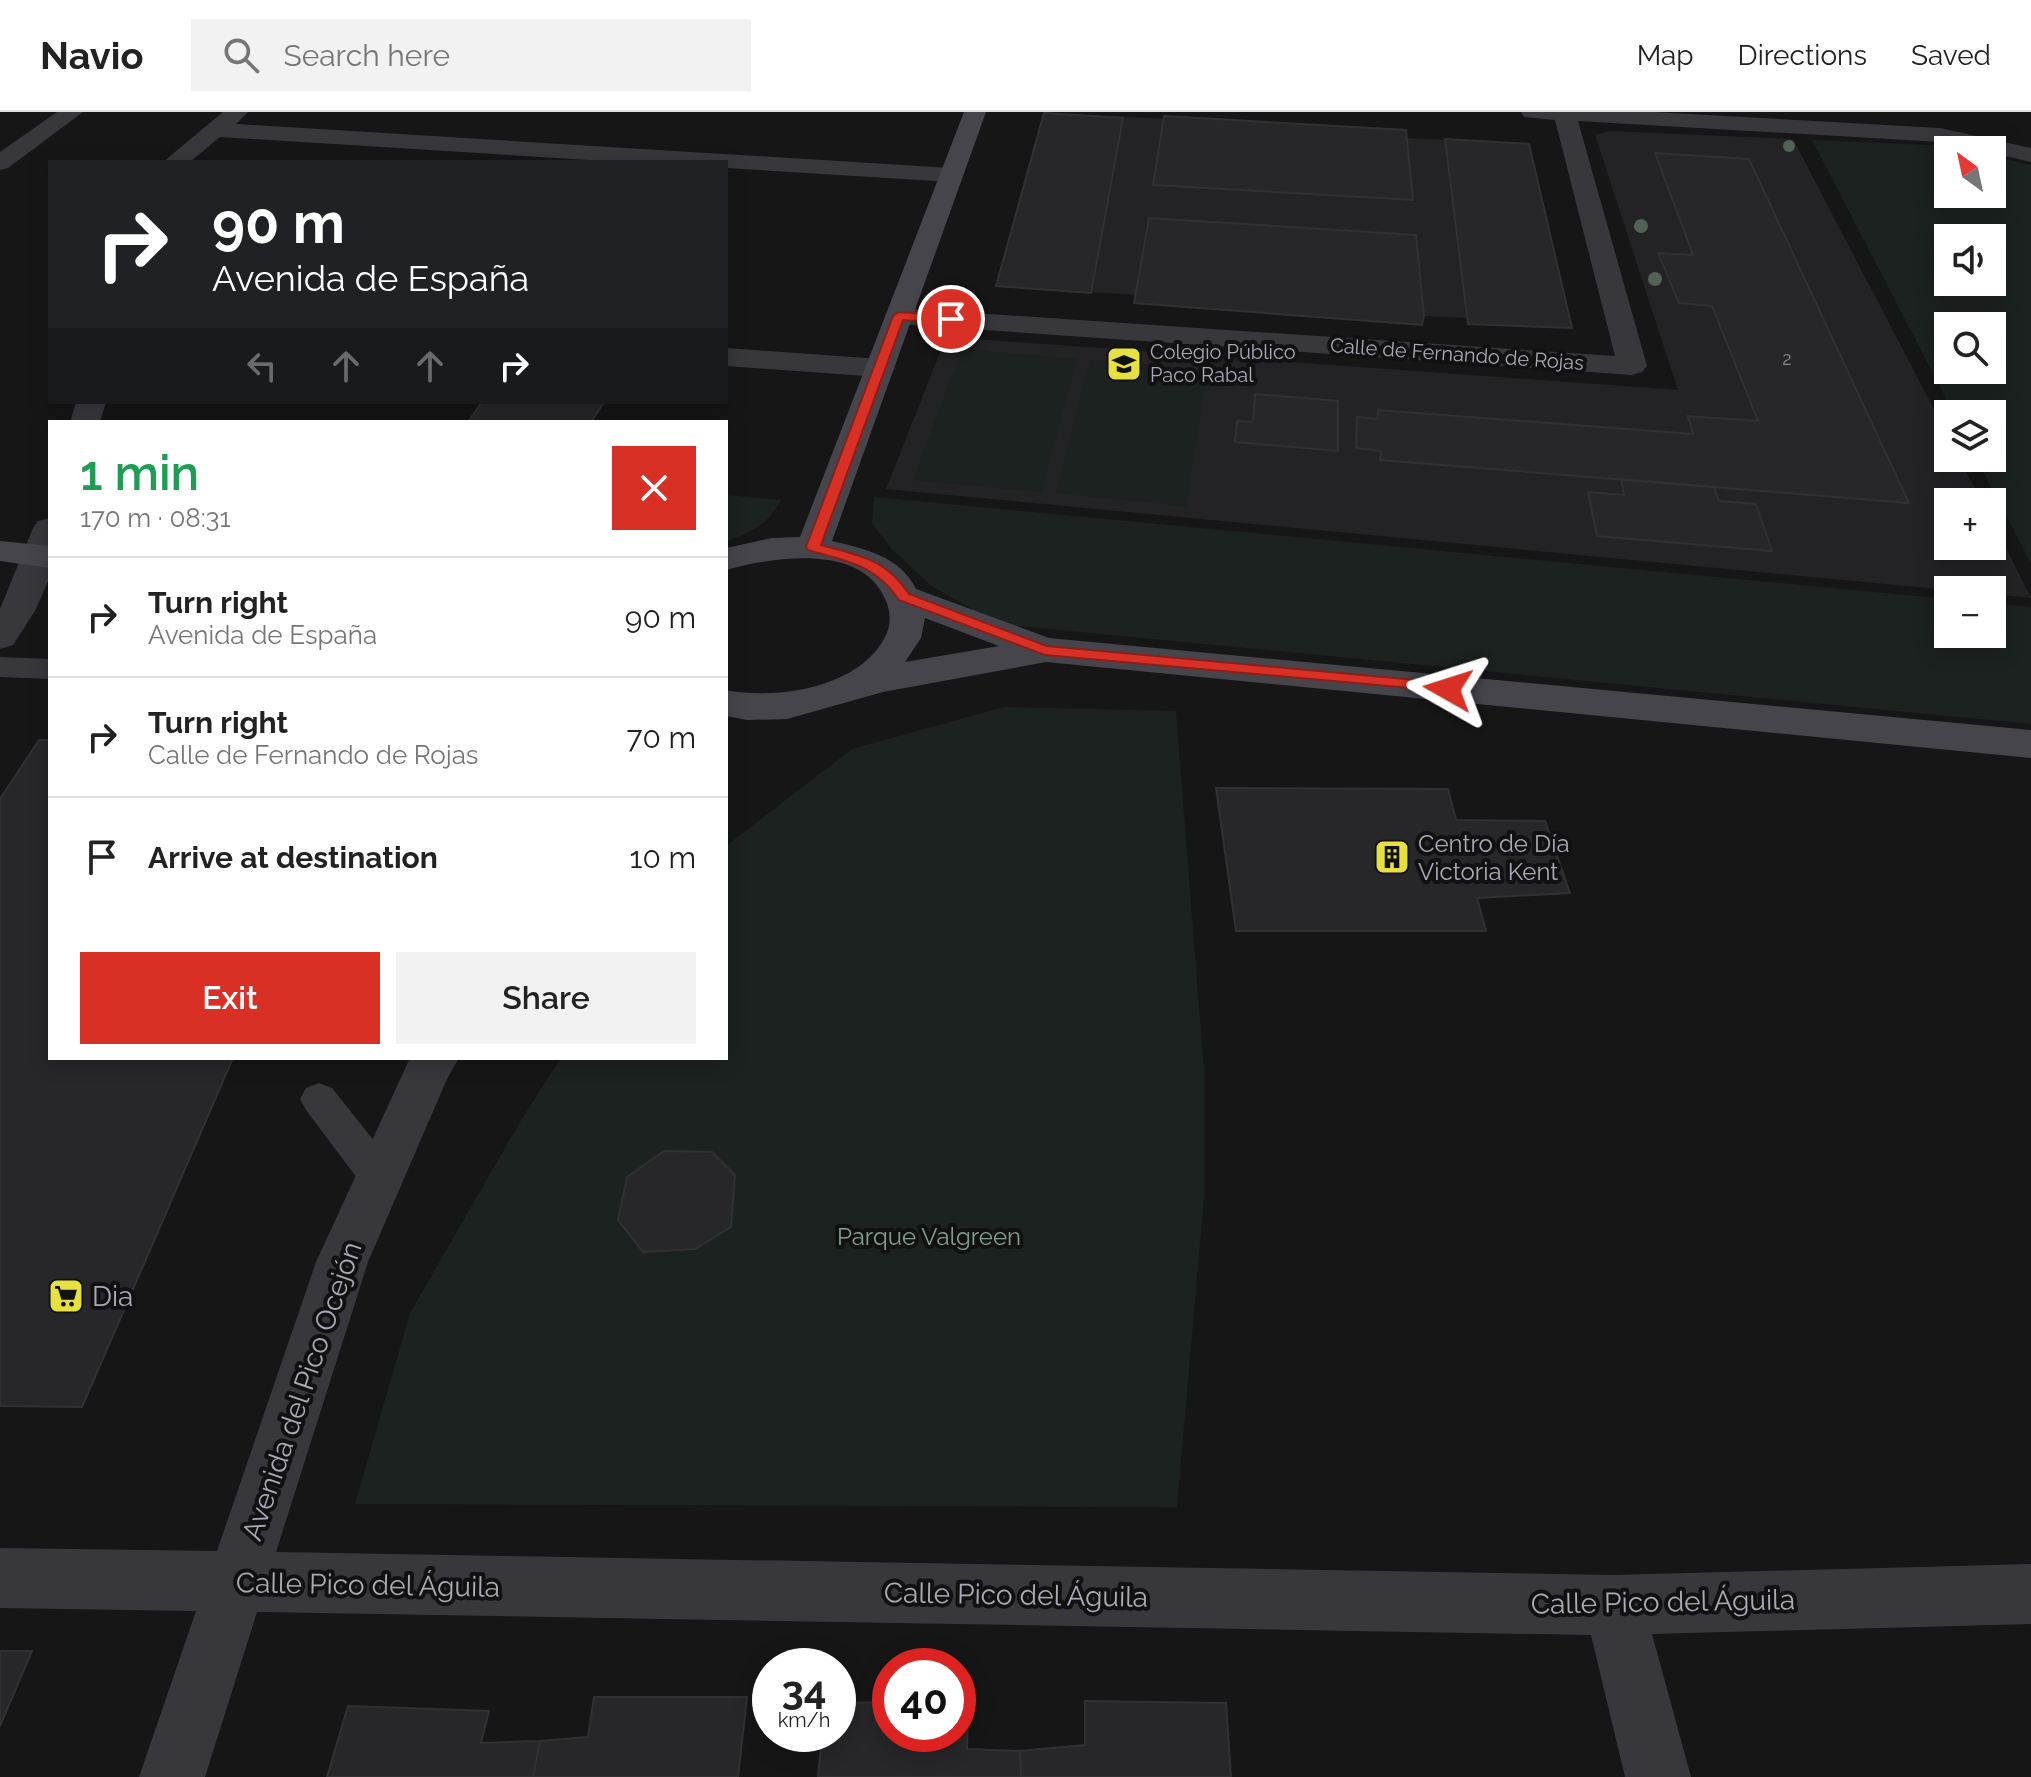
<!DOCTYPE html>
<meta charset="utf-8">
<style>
:root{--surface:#fff;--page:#f2f2f2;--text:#222;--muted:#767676;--line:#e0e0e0;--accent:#d93025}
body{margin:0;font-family:Raleway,sans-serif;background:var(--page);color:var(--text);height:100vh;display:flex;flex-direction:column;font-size:30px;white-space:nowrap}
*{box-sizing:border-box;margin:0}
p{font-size:26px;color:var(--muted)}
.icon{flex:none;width:44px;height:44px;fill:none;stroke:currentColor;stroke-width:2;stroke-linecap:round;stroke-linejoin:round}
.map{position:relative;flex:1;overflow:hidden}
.sheet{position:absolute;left:48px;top:308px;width:680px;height:640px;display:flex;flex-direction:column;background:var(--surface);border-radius:0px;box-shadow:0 4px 20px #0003}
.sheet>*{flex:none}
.guide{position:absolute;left:48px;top:48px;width:680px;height:244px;border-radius:0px;box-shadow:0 4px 20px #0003;background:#202124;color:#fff;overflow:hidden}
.needle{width:52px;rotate:327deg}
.tools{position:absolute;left:1934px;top:24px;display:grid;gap:16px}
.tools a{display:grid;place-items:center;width:72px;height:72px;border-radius:0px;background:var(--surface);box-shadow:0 4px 20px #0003;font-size:40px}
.speed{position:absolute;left:752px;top:1536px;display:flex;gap:16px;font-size:40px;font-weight:700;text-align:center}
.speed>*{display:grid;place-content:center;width:104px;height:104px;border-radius:50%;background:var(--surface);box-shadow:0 4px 20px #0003;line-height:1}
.speed small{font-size:20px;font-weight:400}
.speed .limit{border:12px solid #d22;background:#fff;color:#111}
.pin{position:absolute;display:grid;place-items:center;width:68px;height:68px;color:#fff;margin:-34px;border:4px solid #fff;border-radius:50%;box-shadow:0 2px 8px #0007}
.me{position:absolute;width:88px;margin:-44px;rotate:276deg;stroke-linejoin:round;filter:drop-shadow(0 0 6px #0008)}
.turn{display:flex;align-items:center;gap:28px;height:168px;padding:0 32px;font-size:36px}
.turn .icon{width:104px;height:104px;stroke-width:2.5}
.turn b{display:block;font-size:56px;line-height:68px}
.lanes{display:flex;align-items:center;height:76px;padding:0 32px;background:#0003;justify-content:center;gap:40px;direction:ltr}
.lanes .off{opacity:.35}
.round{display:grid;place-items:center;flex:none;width:84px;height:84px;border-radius:0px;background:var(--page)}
.summary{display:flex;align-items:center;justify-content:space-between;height:136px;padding:0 32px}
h1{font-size:48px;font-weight:600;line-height:60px;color:#1e9e55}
.primary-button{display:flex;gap:16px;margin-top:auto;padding:16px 32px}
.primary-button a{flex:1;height:92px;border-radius:0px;background:var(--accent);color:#fff;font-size:32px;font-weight:600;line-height:92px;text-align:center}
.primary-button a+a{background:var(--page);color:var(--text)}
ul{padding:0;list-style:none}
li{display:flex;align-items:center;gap:24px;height:120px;padding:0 32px;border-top:2px solid var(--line)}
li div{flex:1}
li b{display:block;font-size:30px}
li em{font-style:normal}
header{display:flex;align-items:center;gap:48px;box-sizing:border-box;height:112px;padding:0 40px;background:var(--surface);border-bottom:2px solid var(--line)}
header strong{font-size:38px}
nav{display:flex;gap:44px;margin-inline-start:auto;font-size:28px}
.search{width:560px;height:72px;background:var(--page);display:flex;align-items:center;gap:20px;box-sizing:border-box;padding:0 28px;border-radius:0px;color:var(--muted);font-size:30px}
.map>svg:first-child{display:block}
.built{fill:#232224}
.green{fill:#1c221f;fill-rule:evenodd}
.building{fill:#272628;stroke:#313033;stroke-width:2}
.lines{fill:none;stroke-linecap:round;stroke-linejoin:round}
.lane{fill:#38373c;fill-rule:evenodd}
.street{fill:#38373c;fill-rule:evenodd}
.secondary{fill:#46454c;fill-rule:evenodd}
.tree{fill:#516257}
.route{fill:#d93025;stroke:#8d1f18;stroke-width:2}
.labels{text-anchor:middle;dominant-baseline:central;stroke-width:8;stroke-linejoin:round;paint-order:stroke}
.far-number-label{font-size:18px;fill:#888893}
.far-poi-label{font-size:20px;fill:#a9a9b7;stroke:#111112;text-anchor:start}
.far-street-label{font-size:20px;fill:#a9a9b7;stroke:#111112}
.poi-label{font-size:24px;fill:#a9a9b7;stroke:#111112;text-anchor:start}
.park-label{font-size:24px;fill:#81a08c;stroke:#111112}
.near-poi-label{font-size:28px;fill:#a9a9b7;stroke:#111112;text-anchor:start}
.near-street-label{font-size:28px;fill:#a9a9b7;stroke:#111112}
</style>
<header>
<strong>Navio</strong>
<div class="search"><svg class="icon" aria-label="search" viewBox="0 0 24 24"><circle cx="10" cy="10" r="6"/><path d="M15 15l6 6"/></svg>Search here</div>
<nav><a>Map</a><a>Directions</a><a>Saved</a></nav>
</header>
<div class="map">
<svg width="2031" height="1665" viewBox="0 0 2031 1665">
<rect width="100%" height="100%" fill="#161617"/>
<path class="built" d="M1044 1 1406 18 1407 26 1529 32 1572 216 1468 212 1467 206 1424 204 1422 213 1134 191 1136 183 996 174Z
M1609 19 1793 27 1948 324V346H1959L1982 390H1948V434H1992V408L2031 486 1992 482V478H1948L886 377 946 225 1678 278 1595 23Z"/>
<path class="green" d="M1812 28 1950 34 1967 38H1948V82H1992V44L2031 53V452L1976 346H1992V302H1954ZM1948 126H1992V170H1948ZM1948 214H1992V258H1948Z
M962 237 1077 247 1041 380 913 368Z
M1090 248 1207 258 1186 394 1056 381Z
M726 383 781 388C769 412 751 421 726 429Z
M874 385 1948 487V522H1992V491L2031 495V612L998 512 930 473 891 436 872 411Z
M1004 595 1176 599 1204 959V1086L1177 1395 355 1392 410 1201 520 1010 561 946H726V734L852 637Z"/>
<path class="building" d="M1044 1 1123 6 1091 181 996 174Z
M1164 4 1406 18 1413 88 1153 73Z
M1445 27 1529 32 1572 216 1468 212Z
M1655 41 1749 47 1909 391 1380 348 1381 339 1356 336 1357 305 1377 307 1378 298 1693 322 1688 304 1758 309 1712 194 1679 191 1658 141 1693 143Z
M1149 106 1416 123 1424 204 1422 213 1134 191Z
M1255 282 1338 289V339L1235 330 1237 309 1253 310Z
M482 290H604L591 310H468Z
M1621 367 1714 375 1719 389 1756 392 1772 439 1597 424 1588 380 1624 383Z
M39 628H50V946H233L82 1295 0 1294V687Z
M1216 676 1448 677 1456 708 1545 709 1570 781 1477 786 1486 819H1236Z
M664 1039 712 1040 735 1063 731 1115 695 1137 643 1140 618 1108 627 1065Z
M0 1539H32L0 1614Z
M594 1585H747L738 1665H533L540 1629 588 1625Z
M958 1588H968L967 1637 1020 1639 1021 1665H818L822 1622H838V1591L890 1590V1622H958Z
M1085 1589 1226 1591 1231 1665H1021L1020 1639 1085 1633Z
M348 1594 489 1599 481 1631 540 1629 533 1665H327Z"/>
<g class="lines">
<path class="lane" d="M0 545 50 547V567L0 565Z
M319 971 332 976 394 1054 399 1066 394 1078 380 1084 366 1078 306 998 300 987 306 976Z"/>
<path class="street" d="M57 0H83L8 56 0 58V40Z
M223 0H248L236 12 951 56 960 58 963 63 960 68 951 70 726 56V50H621L220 25 190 50H163Z
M1521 0H1653L1940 16 2031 36V50L1992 41V38H1976L1940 30 1578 9 1647 254 1642 260 1632 263 899 212 889 210 885 204 889 198 899 196 1615 244 1555 8 1524 5Z
M726 236 880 247 890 250 895 256 890 262 880 265 726 254Z
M76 290H106L100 310H70Z
M50 406V465L35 499 13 533 0 537V497L33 416 38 409Z
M410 946H459L447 967 368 1150 276 1440 1614 1463 2031 1452V1512L1652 1522 1691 1665H1625L1591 1523 257 1500 205 1665H139L196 1499 0 1496V1436L217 1439 316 1150Z"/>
<path class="secondary" d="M964 0H986L832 429C865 437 900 444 916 477L1049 526 2031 618V646L1046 550 883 580 787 607 747 608 726 604V578C777 588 859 576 885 525 891 515 891 500 886 489 863 430 773 445 726 458V436L772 426 800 425ZM925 506 999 534 905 550 921 526Z
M0 429 50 434V456L0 449Z"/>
</g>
<g class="tree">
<circle cx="1789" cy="34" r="6"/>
<circle cx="1641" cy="114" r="7"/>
<circle cx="1655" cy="167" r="7"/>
</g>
<path class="route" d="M899 200 951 204 957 207 951 211 903 208 821 433C860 444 885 446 909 482L1047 534 1448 571 1456 577 1454 580 1045 543 899 488C875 452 848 450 808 438L806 435 893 204Z"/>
<defs>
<symbol id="school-square" viewBox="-11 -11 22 22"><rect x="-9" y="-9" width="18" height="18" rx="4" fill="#e6e13f" stroke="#111112"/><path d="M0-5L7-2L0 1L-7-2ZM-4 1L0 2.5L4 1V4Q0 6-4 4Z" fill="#111"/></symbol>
<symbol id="building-square" viewBox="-11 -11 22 22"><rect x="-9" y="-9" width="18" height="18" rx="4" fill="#e6e13f" stroke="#111112"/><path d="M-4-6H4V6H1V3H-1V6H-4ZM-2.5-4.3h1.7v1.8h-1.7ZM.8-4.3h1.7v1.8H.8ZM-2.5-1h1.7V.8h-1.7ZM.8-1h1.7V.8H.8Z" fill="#111"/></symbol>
<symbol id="supermarket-square" viewBox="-11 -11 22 22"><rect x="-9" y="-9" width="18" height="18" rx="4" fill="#e6e13f" stroke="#111112"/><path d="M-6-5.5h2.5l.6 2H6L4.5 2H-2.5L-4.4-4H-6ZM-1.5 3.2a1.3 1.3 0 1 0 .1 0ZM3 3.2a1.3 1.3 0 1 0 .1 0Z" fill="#111"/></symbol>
</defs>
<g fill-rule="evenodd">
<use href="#school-square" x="1104" y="232" width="40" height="40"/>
<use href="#building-square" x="1372" y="725" width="40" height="40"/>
<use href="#supermarket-square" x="46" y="1164" width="40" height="40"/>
</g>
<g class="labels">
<g class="far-number-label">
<text x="1787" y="246">2</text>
</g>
<g class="far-poi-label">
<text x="1150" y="240">Colegio Público<tspan x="1150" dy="23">Paco Rabal</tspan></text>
</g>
<g class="far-street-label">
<text transform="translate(1457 242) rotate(4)">Calle de Fernando de Rojas</text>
</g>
<g class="poi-label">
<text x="1418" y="731">Centro de Día<tspan x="1418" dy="28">Victoria Kent</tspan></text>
</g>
<g class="park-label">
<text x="929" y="1124">Parque Valgreen</text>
</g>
<g class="near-poi-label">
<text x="92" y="1184">Dia</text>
</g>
<g class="near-street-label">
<text transform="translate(302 1279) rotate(-71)">Avenida del Pico Ocejón</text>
<text transform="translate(368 1473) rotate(1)">Calle Pico del Águila</text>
<text transform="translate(1016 1483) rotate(1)">Calle Pico del Águila</text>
<text transform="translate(1663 1490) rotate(-1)">Calle Pico del Águila</text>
</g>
</g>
</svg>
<div class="tools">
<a><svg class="needle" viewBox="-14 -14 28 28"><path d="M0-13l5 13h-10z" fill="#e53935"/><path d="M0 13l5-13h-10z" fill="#767676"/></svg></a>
<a><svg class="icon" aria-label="sound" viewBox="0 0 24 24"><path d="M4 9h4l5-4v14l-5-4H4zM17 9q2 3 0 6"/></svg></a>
<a><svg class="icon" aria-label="search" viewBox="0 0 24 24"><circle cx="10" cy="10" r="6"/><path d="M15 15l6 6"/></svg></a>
<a><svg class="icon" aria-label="layers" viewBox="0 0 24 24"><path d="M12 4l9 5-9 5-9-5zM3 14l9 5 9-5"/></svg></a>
<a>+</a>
<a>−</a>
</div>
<div class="speed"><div>34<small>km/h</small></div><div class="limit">40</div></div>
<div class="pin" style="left:951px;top:207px;background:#d93025"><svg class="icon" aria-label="arrive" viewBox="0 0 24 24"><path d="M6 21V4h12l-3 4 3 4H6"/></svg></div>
<svg class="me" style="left:1448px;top:577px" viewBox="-20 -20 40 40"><path d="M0-17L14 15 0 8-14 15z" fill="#d93025" stroke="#fff" stroke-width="4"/></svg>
<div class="guide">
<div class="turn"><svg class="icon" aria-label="right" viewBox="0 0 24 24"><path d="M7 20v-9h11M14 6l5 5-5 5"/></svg><div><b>90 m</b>Avenida de España</div></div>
<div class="lanes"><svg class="icon off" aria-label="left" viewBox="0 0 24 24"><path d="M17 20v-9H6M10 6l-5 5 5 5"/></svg><svg class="icon off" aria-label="ahead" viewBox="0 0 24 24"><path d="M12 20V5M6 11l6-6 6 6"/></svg><svg class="icon off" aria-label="ahead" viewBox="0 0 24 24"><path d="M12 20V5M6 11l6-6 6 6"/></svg><svg class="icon" aria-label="right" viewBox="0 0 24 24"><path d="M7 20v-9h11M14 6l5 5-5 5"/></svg></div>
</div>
<section class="sheet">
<div class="summary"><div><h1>1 min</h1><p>170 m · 08:31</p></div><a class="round" style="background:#d93025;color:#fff"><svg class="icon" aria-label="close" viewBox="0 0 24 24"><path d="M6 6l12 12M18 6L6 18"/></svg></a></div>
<ul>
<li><svg class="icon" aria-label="right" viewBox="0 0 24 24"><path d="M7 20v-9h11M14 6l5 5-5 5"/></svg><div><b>Turn right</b><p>Avenida de España</p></div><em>90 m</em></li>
<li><svg class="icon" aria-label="right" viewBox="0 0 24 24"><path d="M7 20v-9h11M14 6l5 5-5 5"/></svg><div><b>Turn right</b><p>Calle de Fernando de Rojas</p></div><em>70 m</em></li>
<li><svg class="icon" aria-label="arrive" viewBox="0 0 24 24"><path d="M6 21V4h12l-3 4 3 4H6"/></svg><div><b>Arrive at destination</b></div><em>10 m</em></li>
</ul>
<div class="primary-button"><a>Exit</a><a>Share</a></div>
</section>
</div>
